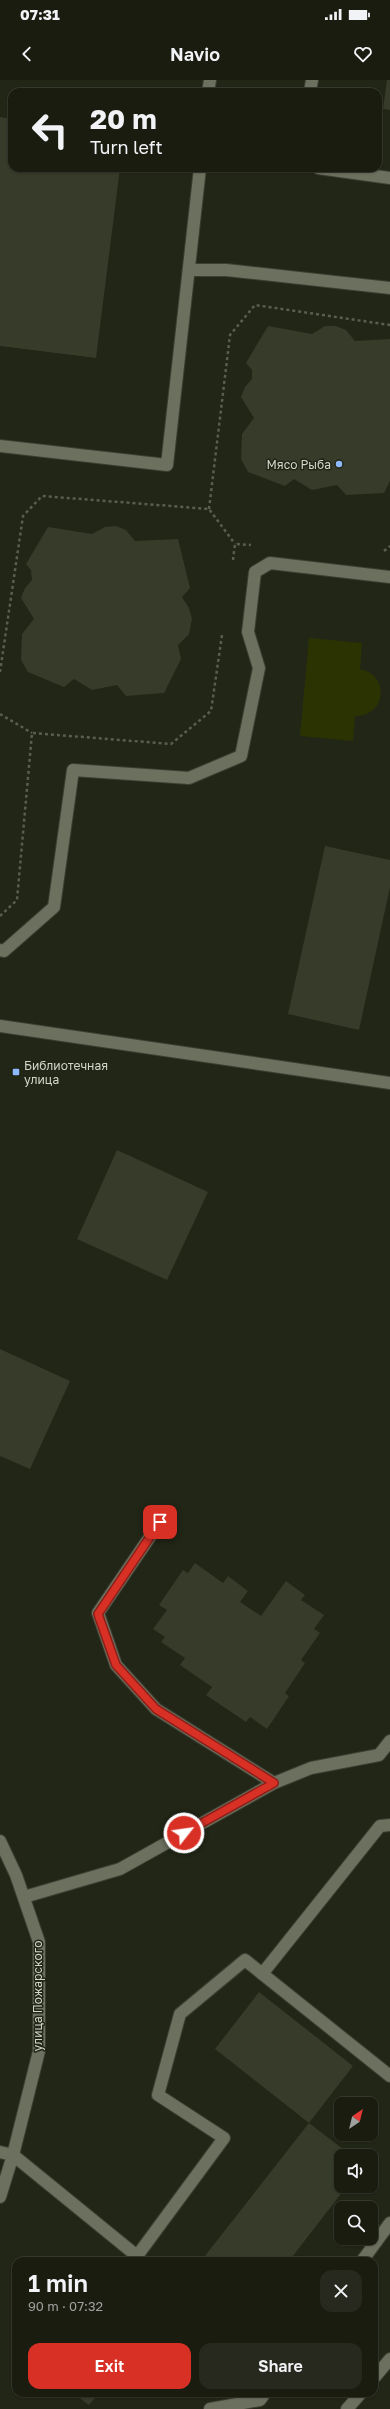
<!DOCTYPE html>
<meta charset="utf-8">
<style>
:root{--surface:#1a1c10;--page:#27291e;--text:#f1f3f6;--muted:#9fa19f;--line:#383a30;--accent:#d93025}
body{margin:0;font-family:"Golos Text",sans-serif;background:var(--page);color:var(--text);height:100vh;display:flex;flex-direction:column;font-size:15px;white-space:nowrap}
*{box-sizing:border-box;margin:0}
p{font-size:13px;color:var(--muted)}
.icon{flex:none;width:22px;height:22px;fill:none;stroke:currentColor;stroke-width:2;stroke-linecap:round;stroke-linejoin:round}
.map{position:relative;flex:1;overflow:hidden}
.panel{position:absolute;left:12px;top:2177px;width:366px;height:140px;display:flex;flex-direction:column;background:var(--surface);border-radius:12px;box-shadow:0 1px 3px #0004,0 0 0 1px var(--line)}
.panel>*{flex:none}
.banner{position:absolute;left:8px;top:8px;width:374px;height:84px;border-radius:12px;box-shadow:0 1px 3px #0004,0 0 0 1px var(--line);background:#1a1c10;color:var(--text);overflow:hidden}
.needle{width:26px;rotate:35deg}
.tools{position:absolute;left:334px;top:2017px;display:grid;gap:8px}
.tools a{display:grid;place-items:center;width:44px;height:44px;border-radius:8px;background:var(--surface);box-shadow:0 1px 3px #0004,0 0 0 1px var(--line);font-size:20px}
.pin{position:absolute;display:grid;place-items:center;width:34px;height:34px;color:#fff;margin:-17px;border-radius:8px;box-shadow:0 2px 6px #0006}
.me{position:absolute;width:44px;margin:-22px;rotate:60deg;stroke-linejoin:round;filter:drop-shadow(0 0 3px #0008)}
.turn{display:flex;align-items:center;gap:14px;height:84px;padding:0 16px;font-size:18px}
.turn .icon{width:52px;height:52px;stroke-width:2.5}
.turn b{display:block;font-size:28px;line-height:34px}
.round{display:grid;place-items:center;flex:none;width:42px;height:42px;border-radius:12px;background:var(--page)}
.headline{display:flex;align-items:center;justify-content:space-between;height:68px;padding:0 16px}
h1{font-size:24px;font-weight:600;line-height:30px}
.action{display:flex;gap:8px;margin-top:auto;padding:8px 16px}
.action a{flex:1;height:46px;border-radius:12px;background:var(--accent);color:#fff;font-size:16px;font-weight:600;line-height:46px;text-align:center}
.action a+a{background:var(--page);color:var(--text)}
.status{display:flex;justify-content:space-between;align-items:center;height:28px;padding:0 20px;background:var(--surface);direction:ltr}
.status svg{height:11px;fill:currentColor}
header{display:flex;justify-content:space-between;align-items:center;height:52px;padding:0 16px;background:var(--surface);font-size:18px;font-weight:600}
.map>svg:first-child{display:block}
.green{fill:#2c3303}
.building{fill:#373b2a}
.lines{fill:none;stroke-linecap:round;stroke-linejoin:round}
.minor-casing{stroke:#3c3f32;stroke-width:14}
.path{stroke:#5a5d4f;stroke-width:2.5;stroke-dasharray:3 3;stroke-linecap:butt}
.minor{stroke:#6c705e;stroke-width:12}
.route-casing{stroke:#8d1f18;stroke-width:10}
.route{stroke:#d93025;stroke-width:7}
.poi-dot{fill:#8fb8fd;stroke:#222616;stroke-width:1.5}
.labels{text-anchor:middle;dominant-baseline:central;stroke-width:3;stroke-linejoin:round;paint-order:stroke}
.poi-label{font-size:12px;fill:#d3d5cb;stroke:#222616;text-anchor:end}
.street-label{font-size:12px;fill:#d3d5cb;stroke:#222616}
</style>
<div class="status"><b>07:31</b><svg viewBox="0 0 49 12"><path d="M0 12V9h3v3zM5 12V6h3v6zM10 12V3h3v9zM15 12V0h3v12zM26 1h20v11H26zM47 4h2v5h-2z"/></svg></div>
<header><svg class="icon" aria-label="back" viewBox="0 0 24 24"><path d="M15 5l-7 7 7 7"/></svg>Navio<svg class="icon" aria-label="heart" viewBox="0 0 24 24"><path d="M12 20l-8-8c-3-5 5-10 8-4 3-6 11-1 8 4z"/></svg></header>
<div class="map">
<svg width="390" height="2329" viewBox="0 0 390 2329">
<rect width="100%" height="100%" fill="#222616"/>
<path class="green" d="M309 558 362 563 360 589C390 595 387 636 355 636L353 661 300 656Z"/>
<path class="building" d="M387 0H390V30L383 29Z
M0 37 12 39V88H120L96 278 0 266Z
M268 246 312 254 325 246H336L346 250 355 261 390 259V401L384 413 346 415 337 405 312 410 294 399 285 406 248 392 241 379 242 354 254 338 241 317 245 307 252 299V290L246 283Z
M116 446 126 450 135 461 178 459 190 508 182 517 189 528 192 539 189 554 178 565 181 579 164 613 126 616 117 605 92 610 74 599 64 607 28 592 21 580 22 554 34 539 21 518 25 508 32 500 31 490 26 484 48 447 92 454 105 447Z
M325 766 390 780V807L359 950 288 934Z
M117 1070 208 1112 167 1200 77 1159Z
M0 1269 70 1301 30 1389 0 1376Z
M195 1483 223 1503 228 1496 248 1511 240 1522 261 1536 286 1501 305 1515 301 1520 324 1535 314 1549 320 1553 301 1580 305 1583 285 1613 289 1616 267 1649 250 1637 246 1642 206 1615 212 1607 180 1585 185 1578 161 1562 165 1557 153 1549 167 1530 159 1525 183 1490 188 1493Z
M259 1912 353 1986 309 2043 215 1969Z
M309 2043 352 2076H341V2106H347L289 2181H201Z
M73 2313H99L89 2325Z"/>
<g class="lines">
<defs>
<path id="minor" d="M208 12 210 0
M310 12 312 0
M318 88 390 98
M189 190H226L390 208
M0 366 167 385 200 88
M0 870 4 871 54 827 73 690 189 698 241 676 259 588 248 552 255 492 270 483 390 497
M0 946 390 1003
M274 1703 311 1688 379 1675 390 1661
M0 1761 16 1795 39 1862V1971L13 2075 0 2117
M24 1817 120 1789 274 1703 156 1629 116 1585 98 1533 160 1442
M262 1894 380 1746 390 1745
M0 2072 13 2075 137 2176 224 2058 158 2015 180 1934 245 1880 390 1996
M362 2181 390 2143
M374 2298 390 2279
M210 2329 260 2320 265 2313
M347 2329 361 2313"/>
</defs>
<use href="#minor" class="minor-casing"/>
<path class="path" d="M209 429 230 255 255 225 390 245
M384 471 390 466
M233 480 235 464 251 465
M0 592 23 436 42 416 209 429 235 464
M0 634 32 653
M0 836 17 820 32 653 171 664 211 631 222 555"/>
<use href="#minor" class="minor"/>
</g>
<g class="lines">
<defs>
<path id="route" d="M160 1442 98 1534 116 1585 156 1629 274 1703 184 1753"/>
</defs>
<use href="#route" class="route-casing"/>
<use href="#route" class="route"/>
</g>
<g class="poi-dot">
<circle cx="339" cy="384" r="4"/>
<rect x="12" y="988" width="8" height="8" rx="2"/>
</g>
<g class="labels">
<g class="poi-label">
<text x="331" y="384">Мясо Рыба</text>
<text x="24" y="985" text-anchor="start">Библиотечная<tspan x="24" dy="14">улица</tspan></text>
</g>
<g class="street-label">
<text transform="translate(37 1916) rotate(-90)">улица Пожарского</text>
</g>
</g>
</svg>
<div class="tools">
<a><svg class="needle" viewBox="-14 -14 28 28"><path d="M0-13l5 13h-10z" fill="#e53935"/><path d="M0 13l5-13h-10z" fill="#9fa19f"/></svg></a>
<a><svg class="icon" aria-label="sound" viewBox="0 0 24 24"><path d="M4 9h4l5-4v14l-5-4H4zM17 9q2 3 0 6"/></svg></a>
<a><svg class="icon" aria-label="search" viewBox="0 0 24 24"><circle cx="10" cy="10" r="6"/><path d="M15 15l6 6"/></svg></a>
</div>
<div class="pin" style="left:160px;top:1442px;background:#d93025"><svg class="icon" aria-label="arrive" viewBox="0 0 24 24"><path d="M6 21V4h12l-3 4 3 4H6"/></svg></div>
<svg class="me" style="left:184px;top:1753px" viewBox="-20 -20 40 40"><circle r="17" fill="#d93025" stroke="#fff" stroke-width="3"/><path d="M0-11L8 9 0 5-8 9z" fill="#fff"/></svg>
<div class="banner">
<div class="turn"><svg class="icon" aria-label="left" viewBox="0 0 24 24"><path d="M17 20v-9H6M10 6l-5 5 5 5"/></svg><div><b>20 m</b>Turn left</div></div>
</div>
<section class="panel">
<div class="headline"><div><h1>1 min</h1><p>90 m · 07:32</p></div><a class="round"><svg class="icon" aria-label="close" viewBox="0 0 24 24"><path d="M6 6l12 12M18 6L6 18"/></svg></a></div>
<div class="action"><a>Exit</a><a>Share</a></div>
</section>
</div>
